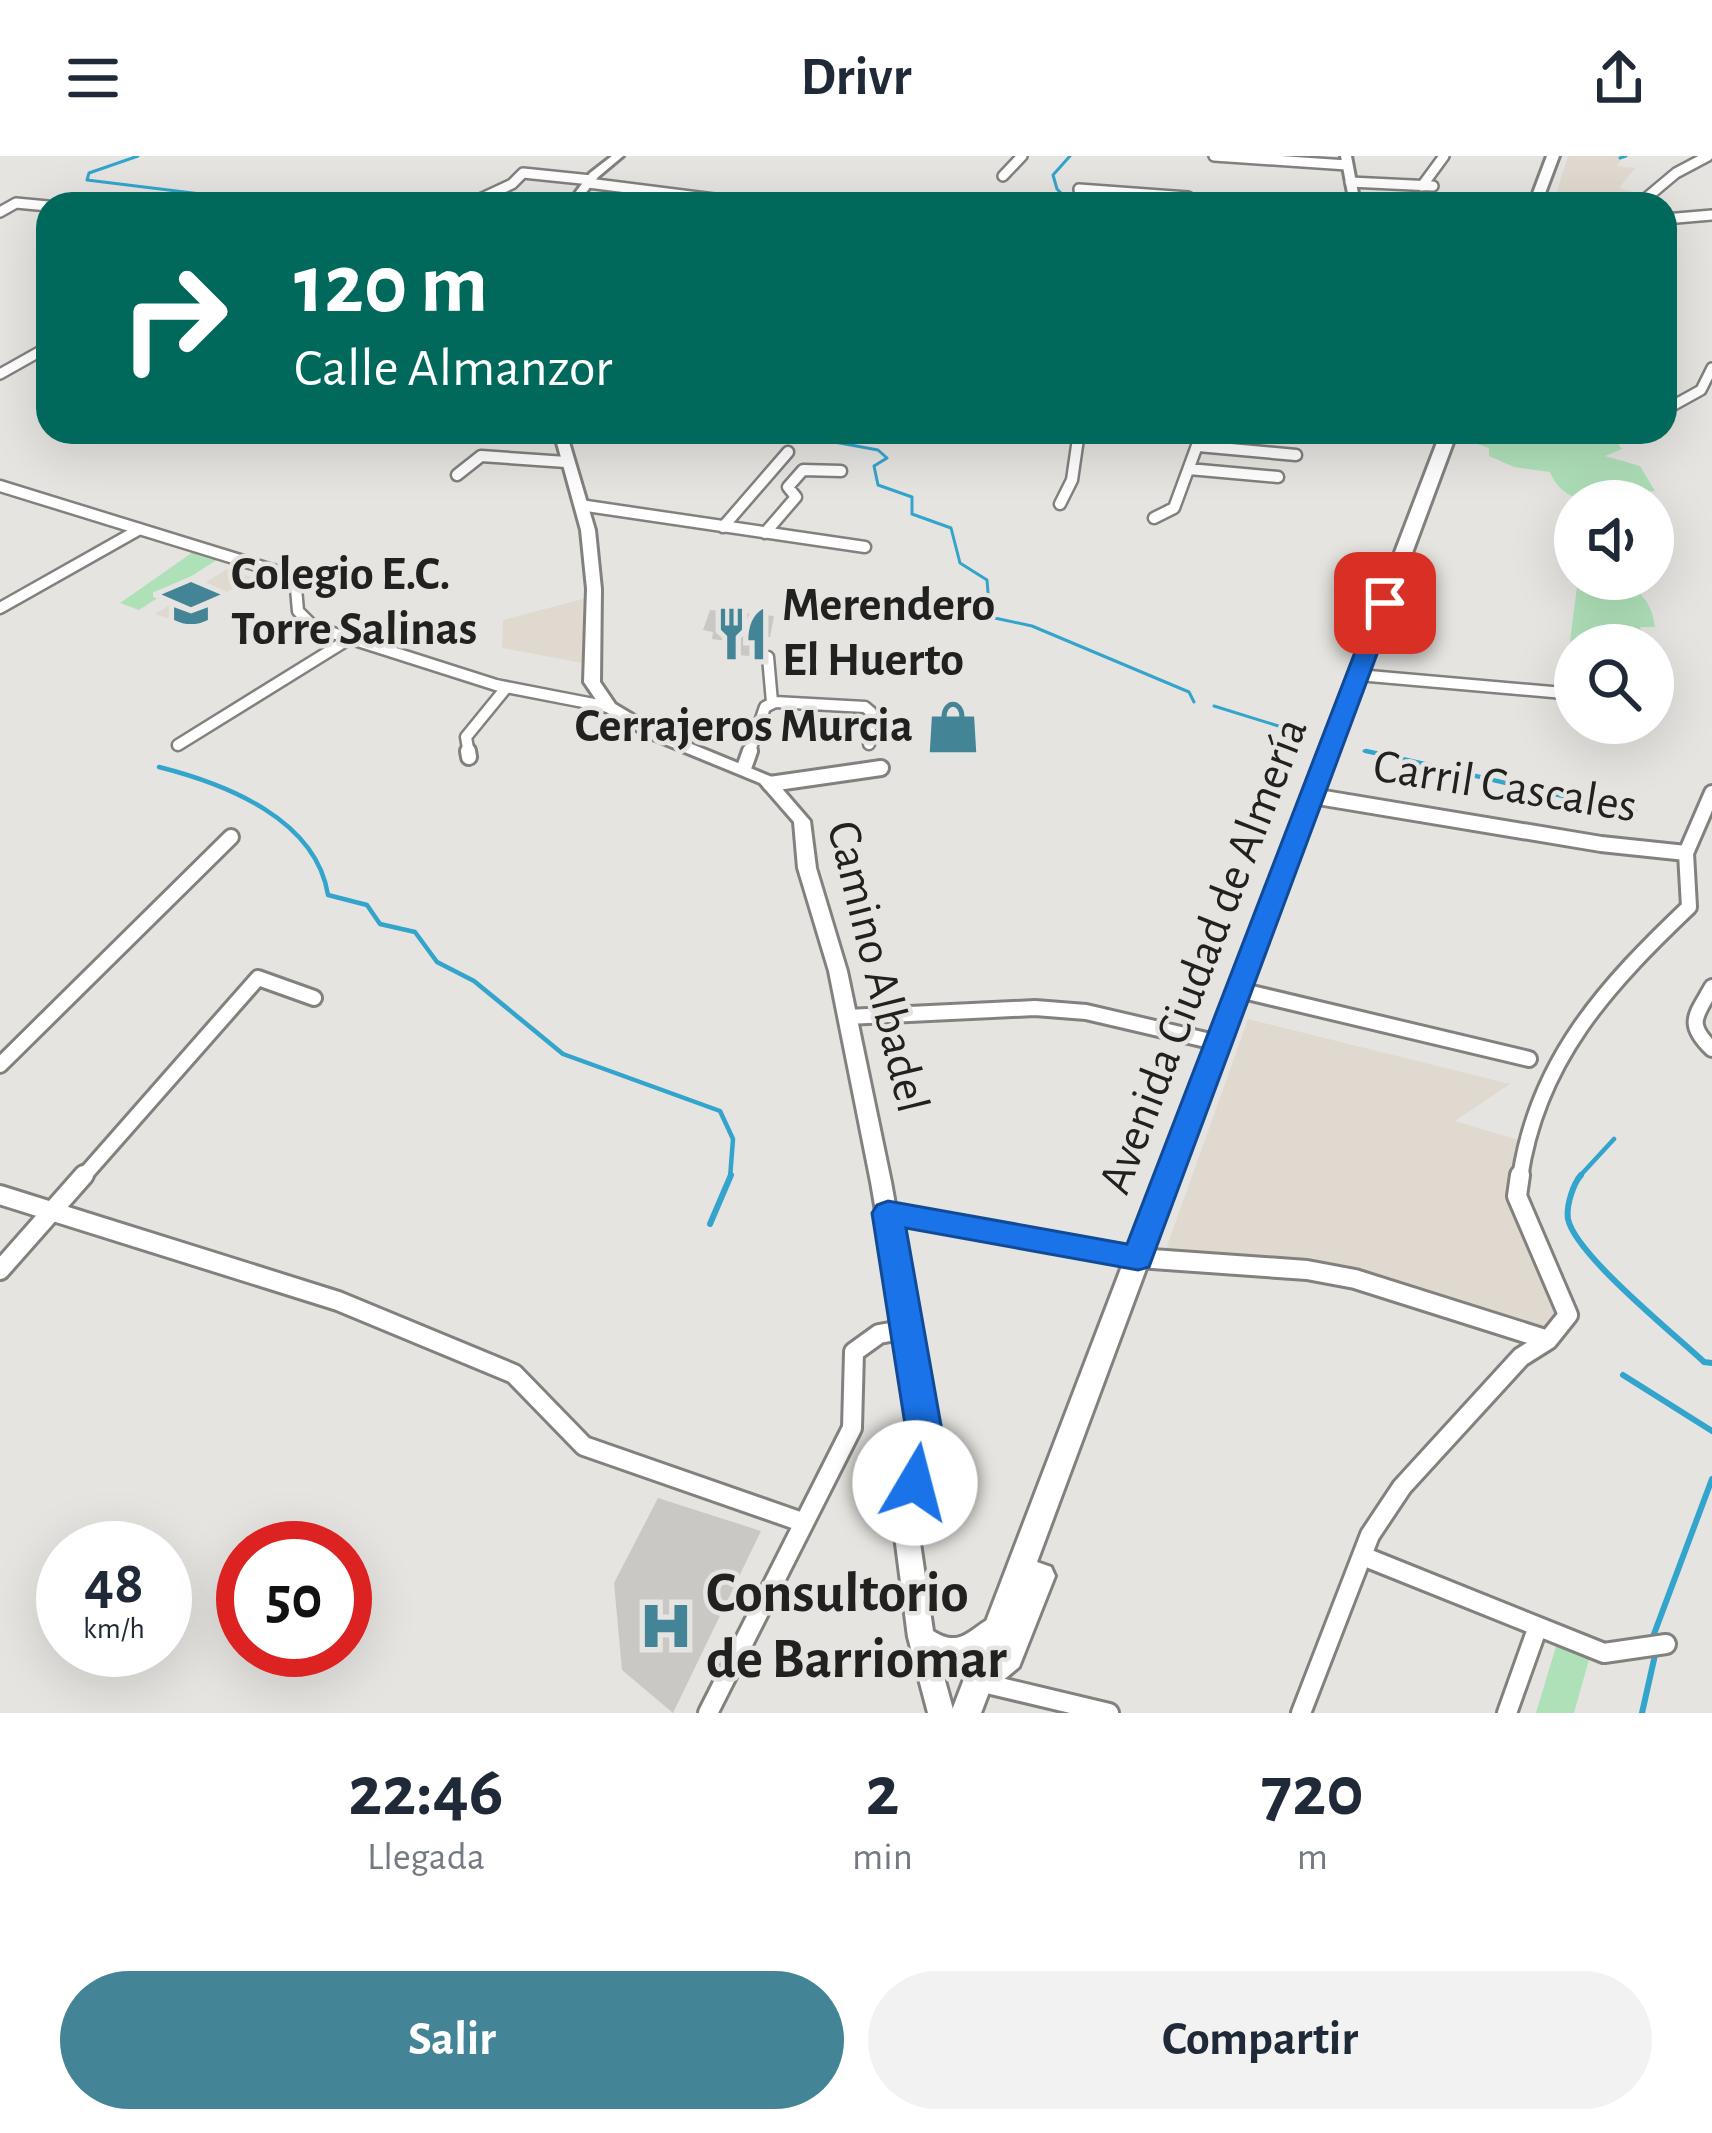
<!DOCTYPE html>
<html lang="es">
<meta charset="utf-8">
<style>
:root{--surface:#fff;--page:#f2f2f3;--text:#1f2937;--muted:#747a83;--accent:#438496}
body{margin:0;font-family:"Alegreya Sans",sans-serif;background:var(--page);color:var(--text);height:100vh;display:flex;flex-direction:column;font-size:45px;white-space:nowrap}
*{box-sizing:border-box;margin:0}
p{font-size:39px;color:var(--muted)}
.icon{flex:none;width:66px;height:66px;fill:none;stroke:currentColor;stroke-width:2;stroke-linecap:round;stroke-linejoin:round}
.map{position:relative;height:1557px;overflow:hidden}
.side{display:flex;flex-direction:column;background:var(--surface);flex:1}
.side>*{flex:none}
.guide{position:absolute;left:36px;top:36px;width:1641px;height:252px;border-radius:36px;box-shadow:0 12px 48px #0002;background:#00695c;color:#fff;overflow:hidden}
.controls{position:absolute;left:1554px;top:324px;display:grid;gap:24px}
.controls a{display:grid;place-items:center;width:120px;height:120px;border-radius:50%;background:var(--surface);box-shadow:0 12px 48px #0002;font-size:60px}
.speed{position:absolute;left:36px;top:1365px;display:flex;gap:24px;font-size:60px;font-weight:700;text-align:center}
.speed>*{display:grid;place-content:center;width:156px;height:156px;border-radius:50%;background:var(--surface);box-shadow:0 12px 48px #0002;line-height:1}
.speed small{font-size:30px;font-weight:400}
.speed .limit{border:18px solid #d22;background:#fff;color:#111}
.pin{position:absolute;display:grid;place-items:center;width:102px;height:102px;color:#fff;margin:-51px;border-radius:24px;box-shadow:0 6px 18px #0006}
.me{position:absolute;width:132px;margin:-66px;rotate:8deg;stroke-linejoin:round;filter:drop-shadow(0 0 9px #0008)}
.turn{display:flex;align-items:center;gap:42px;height:252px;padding:0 60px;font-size:54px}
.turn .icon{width:156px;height:156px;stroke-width:2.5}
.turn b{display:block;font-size:84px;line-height:102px}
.eta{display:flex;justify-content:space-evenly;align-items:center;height:204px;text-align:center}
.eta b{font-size:72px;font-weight:700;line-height:84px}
.primary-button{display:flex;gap:24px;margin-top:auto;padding:24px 60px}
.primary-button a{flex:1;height:138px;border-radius:72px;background:var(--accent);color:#fff;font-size:48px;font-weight:700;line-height:138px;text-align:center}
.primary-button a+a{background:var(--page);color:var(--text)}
header{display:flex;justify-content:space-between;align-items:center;height:156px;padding:0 60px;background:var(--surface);font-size:54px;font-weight:700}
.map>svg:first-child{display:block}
.built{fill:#e0d9cf}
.green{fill:#afe1b9}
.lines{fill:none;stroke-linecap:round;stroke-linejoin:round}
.stream-far2{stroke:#33a4cc;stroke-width:3}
.stream-far1{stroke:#33a4cc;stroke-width:4.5}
.stream{stroke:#33a4cc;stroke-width:6}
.building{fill:#cac8c4}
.minor-far3-casing{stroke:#83817e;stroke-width:14}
.minor-far2-casing{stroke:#83817e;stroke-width:15}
.minor-far1-casing{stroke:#83817e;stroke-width:20}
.minor-casing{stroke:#83817e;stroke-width:24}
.secondary-casing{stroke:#83817e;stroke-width:6}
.primary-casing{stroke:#83817e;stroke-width:6}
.minor-far3{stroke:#fff;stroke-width:9}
.minor-far2{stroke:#fff;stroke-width:10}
.minor-far1{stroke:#fff;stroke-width:14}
.minor{stroke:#fff;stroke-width:18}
.secondary{fill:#fff;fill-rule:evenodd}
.primary{fill:#fff;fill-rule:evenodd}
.route{fill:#1a73e8;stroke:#114b97;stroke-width:3}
.labels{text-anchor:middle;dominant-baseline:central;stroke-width:9;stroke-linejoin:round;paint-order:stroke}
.poi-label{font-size:48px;font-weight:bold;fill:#21211f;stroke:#e6e4e0;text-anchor:start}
.street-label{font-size:48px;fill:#21211f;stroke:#e6e4e0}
.near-poi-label{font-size:57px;font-weight:bold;fill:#21211f;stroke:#e6e4e0;text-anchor:start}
</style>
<header><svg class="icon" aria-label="menu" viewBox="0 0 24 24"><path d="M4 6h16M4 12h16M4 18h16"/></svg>Drivr<svg class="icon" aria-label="share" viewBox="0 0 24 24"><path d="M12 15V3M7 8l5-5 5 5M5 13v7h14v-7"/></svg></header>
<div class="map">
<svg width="1712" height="1557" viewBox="0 0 1712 1557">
<rect width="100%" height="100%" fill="#e6e4e0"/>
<path class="built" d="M1568 0H1623L1617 10 1635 12 1619 32 1641 38 1627 48H1553Z
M227 413 251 421 179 466 155 458Z
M594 440 593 509 502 492 503 464Z
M1248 863 1510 928 1455 965 1525 986 1517 1040 1568 1159 1548 1184 1355 1123 1162 1104Z"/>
<path class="green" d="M1479 276H1576L1577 281 1601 283 1611 279 1622 293 1605 300 1640 310 1655 335 1639 336 1638 341C1607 345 1565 354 1550 316L1514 311 1489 300V292L1477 288 1473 280Z
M193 396 218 403 139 454 120 447Z
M1578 423C1614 423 1650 426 1655 471H1640L1645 485 1575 489V495L1569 493Z
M1557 1487 1590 1500 1574 1557H1536Z"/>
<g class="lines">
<path class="stream-far2" d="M1070 0 1053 19 1057 33 1072 48
M1620 2 1626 0
M87 24 282 48
M87 24 89 17 138 0
M780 276 878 294 887 302 874 310 878 329 912 341V358L951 372 960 407 987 424 990 461 1032 470 1189 536 1194 546
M1251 276 1257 281 1313 285
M1214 550 1285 572
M1364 595 1380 598"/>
<path class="stream-far1" d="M1366 595C1456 614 1544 638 1635 655
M159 611C226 628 316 663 328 739L367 749 380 768 415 776 437 806 474 825 563 898 720 955 733 983 730 1022
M1578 1022 1614 983"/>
<path class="stream" d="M1581 1019C1573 1028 1566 1050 1568 1063 1575 1098 1674 1178 1704 1206L1712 1207
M710 1068 731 1019
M1623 1219 1712 1275
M1654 1478 1712 1323
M1642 1557 1655 1499"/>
</g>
<path class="building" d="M710 454 774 460 770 481H761L763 493 758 501 729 498 734 486 712 483 713 476 703 474Z
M658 1342 761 1375 673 1557 622 1514 614 1427Z"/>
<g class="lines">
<defs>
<path id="minor-far3" d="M1214 0 1347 9
M1003 20 1022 0
M1350 26 1433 30
M588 27 754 48
M1422 30 1444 0
M469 48 512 28 523 17 591 24
M863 48 867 43
M1081 48 1079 33 1188 41 1200 48
M1639 48 1676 17 1708 0
M0 56 16 47 48 50
M1665 63 1712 59
M0 218 48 191
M1665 254 1701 234 1712 212"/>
<path id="minor-far2" d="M1198 290 1296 299
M1189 313 1278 321
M457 319 481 300 566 306
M0 330 295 421 298 455 314 471 496 529 609 551
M1060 348 1072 324 1079 276
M580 349 865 391
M1154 362 1174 352 1202 276
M723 371 788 296
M765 377 796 341 788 331 803 314 841 315
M0 452 140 373
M768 501 772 546
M1358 519 1575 538
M178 589 349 483
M469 598 466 581 506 532
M749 598 765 551 775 546 865 551 871 556 869 588"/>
<path id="minor-far1" d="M468 595 469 601
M744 612 750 595
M770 628 881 612
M1312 640 1601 688 1686 697
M1712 831C1696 860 1685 867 1712 893
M1239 834 1529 903
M847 861 1035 852 1086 856 1219 887
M0 909 231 681
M82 1022 258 822 314 842
M1520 1022C1537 904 1607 829 1689 751L1686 697 1712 637"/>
<path id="minor" d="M0 1039 338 1145 514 1218 584 1290 802 1366
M888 1057 1138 1102 1307 1114 1355 1123 1548 1184
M0 1114 84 1019
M1365 1401 1604 1497 1666 1488
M983 1527 1109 1557
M708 1557 852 1272 854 1196 879 1178 907 1173
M1301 1557 1370 1379 1402 1331 1521 1201 1548 1184 1568 1159 1517 1040 1520 1019
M1507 1557 1537 1473"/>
<path id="secondary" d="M612 0H623L598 21 577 48H567L590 17Z
M1341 0H1351L1360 48H1350Z
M554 276H566L595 374 601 433 600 526 615 548 660 575 772 621 810 665 816 712 847 815 891 1026 934 1266 919 1380 933 1475C962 1494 971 1470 995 1460L1004 1463 1008 1471C994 1495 967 1507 939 1503L954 1557H928L908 1481 895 1380 912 1266 871 1026 829 815 798 712 794 666 760 627 648 581 603 554 584 526 587 433 581 374Z"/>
<path id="primary" d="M1547 0H1559L1541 48H1529Z
M1441 276H1457L1037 1406 1051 1411 1055 1420 1019 1511 989 1536 981 1557H951Z"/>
</defs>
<use href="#minor-far3" class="minor-far3-casing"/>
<use href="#minor-far2" class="minor-far2-casing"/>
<use href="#minor-far1" class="minor-far1-casing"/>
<use href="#minor" class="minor-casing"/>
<use href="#secondary" class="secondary-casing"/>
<use href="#primary" class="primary-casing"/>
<use href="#minor-far3" class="minor-far3"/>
<use href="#minor-far2" class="minor-far2"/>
<use href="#minor-far1" class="minor-far1"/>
<use href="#minor" class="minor"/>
<use href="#secondary" class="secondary"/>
<use href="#primary" class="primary"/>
</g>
<path class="route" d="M1385 441 1396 447 1149 1111 1138 1114 906 1072 942 1275 928 1337 915 1341 902 1337 897 1327 906 1275 872 1057 877 1049 888 1045 1127 1088 1374 447Z"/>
<defs>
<symbol id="school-bare" viewBox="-9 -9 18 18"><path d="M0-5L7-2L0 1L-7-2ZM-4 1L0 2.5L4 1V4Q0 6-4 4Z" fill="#438496" stroke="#e6e4e0" stroke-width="2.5" paint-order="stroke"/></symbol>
<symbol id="restaurant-bare" viewBox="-9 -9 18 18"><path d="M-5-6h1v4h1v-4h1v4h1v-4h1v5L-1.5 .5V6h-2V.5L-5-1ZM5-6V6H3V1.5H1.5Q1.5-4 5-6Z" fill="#438496" stroke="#e6e4e0" stroke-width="2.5" paint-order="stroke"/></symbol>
<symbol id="shop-bare" viewBox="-9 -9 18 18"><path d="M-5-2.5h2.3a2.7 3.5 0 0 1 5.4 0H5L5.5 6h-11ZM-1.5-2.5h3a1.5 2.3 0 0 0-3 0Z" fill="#438496" stroke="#e6e4e0" stroke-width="2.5" paint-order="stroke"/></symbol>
<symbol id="hospital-bare" viewBox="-9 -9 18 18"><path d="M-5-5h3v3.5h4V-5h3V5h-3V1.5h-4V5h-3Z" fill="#438496" stroke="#e6e4e0" stroke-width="2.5" paint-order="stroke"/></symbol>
</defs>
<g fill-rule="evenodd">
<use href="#school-bare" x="153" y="409" width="76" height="76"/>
<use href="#restaurant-bare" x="704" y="440" width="76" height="76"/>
<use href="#shop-bare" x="915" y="533" width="76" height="76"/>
<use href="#hospital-bare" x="628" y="1432" width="76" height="76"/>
</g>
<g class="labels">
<g class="poi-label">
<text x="231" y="419">Colegio E.C.<tspan x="231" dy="55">Torre Salinas</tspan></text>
<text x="782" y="450">Merendero<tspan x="782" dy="55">El Huerto</tspan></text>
<text x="913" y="571" text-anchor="end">Cerrajeros Murcia</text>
</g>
<g class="street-label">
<text transform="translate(1505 631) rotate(9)">Carril Cascales</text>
<text transform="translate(1204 800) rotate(-69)">Avenida Ciudad de Almería</text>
<text transform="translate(877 811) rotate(76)">Camino Albadel</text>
</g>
<g class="near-poi-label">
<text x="706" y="1437">Consultorio<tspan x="706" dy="66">de Barriomar</tspan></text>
</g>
</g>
</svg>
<div class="controls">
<a><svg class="icon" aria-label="sound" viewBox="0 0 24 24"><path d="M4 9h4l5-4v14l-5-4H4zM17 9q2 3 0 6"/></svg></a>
<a><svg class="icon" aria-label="search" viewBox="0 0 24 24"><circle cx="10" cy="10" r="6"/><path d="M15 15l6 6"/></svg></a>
</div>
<div class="speed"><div>48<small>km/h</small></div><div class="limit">50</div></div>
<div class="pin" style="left:1385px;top:447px;background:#d93025"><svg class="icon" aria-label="arrive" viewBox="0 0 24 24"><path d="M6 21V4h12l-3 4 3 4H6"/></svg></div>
<svg class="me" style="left:915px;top:1327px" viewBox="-20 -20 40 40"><circle r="19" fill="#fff"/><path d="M0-13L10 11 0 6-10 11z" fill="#1a73e8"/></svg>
<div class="guide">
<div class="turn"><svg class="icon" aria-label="right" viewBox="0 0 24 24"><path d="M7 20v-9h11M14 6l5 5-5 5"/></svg><div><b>120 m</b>Calle Almanzor</div></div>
</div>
</div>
<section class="side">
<div class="eta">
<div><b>22:46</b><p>Llegada</p></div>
<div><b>2</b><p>min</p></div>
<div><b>720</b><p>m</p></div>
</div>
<div class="primary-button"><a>Salir</a><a>Compartir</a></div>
</section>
